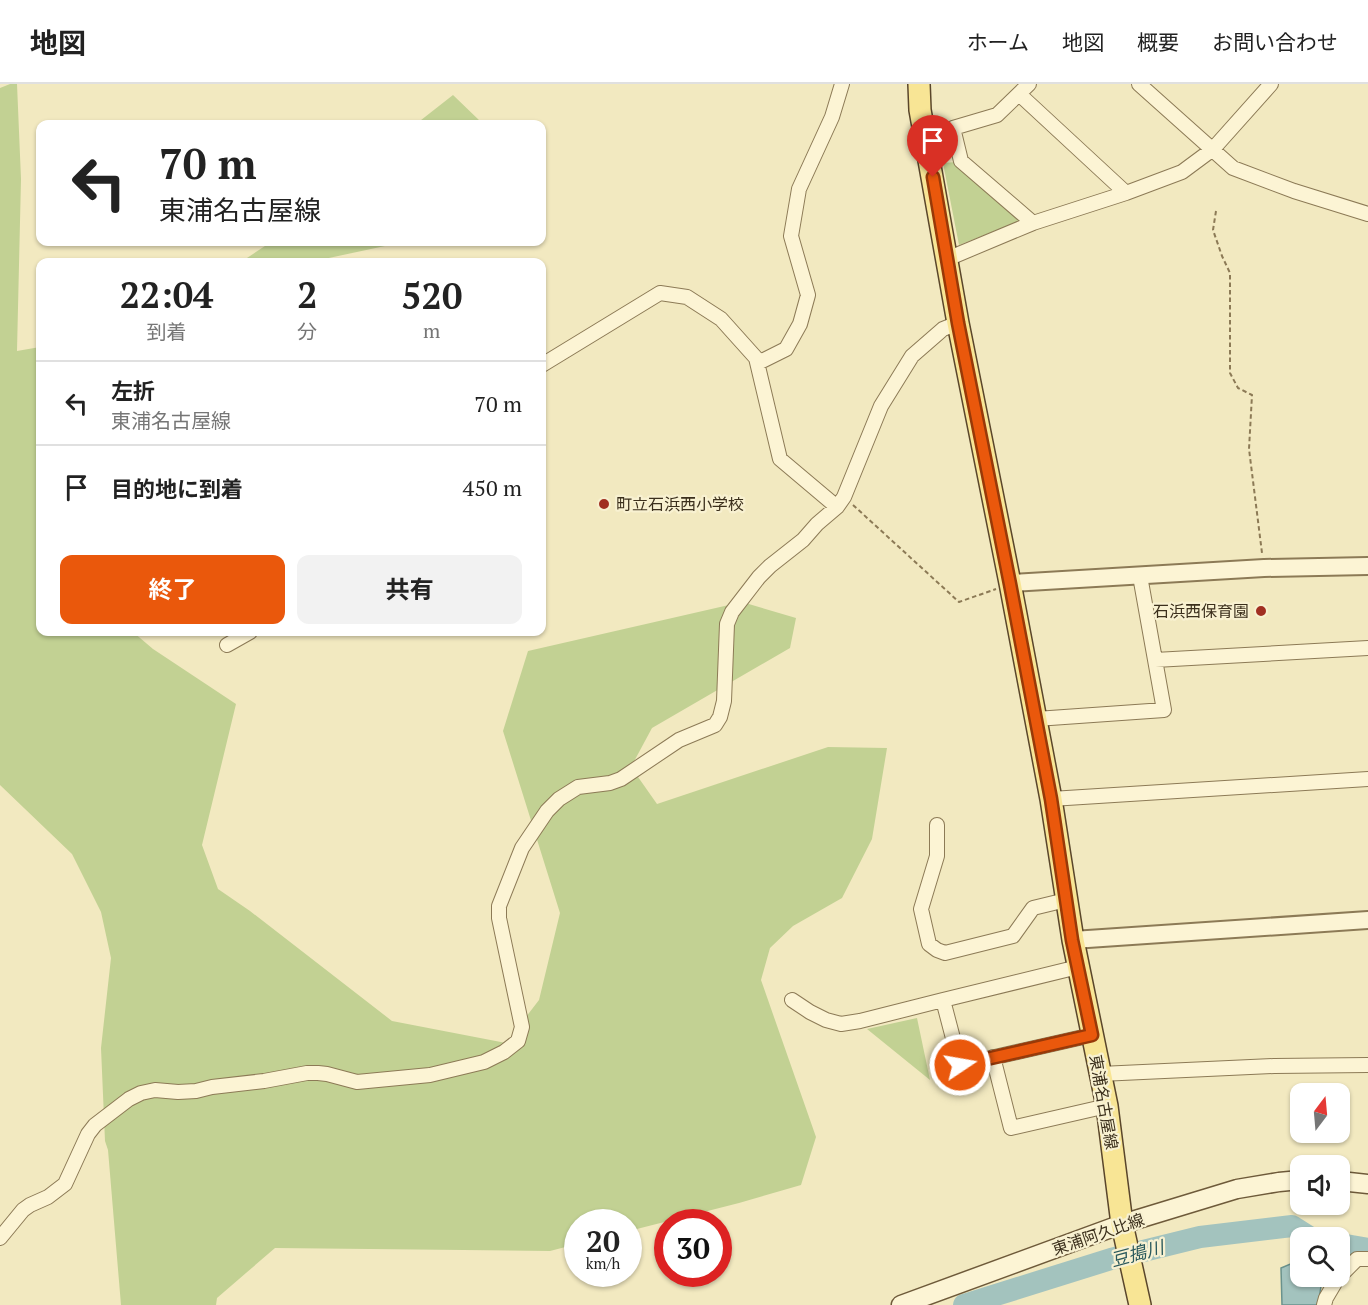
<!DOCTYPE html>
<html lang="ja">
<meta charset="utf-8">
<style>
:root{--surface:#fff;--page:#f2f2f2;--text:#222;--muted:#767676;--line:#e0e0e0;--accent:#ea580c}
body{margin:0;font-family:"PT Serif","Noto Sans JP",serif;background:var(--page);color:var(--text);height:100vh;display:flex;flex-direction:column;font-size:22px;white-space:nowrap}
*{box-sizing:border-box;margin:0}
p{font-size:20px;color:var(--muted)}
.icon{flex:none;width:33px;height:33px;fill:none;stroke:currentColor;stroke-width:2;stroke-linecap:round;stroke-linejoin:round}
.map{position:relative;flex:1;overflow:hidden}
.panel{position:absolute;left:36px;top:174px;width:510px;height:378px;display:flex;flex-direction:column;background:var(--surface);border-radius:12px;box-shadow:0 2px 4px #0004}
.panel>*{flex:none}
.banner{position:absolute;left:36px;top:36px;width:510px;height:126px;border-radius:12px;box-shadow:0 2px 4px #0004;background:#fff;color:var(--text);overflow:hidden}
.needle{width:39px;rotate:16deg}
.buttons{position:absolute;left:1290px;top:999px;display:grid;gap:12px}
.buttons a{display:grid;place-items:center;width:60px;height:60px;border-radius:12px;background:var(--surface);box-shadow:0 2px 4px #0004;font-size:30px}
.speed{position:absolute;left:564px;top:1125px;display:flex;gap:12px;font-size:30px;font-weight:700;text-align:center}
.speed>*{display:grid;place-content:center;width:78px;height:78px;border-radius:50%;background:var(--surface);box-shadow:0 2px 4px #0004;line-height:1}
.speed small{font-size:15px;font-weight:400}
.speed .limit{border:9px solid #d22;background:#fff;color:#111}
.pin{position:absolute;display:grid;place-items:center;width:51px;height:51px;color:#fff;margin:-62px -26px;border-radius:50% 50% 50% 0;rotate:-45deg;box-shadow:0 0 6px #0007}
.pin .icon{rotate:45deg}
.me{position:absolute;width:66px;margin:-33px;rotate:78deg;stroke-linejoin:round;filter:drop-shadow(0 0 4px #0008)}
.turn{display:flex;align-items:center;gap:21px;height:126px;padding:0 24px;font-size:27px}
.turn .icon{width:78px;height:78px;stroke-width:2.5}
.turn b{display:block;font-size:42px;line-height:51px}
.eta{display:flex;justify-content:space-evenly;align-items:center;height:102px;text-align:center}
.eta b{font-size:36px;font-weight:700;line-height:42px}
.button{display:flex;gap:12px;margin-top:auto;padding:12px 24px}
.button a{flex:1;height:69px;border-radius:12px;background:var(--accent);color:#fff;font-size:24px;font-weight:700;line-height:69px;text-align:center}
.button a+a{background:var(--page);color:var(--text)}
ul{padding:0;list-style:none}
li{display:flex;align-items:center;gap:18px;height:84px;padding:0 24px;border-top:2px solid var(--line)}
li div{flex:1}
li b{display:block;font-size:22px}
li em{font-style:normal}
header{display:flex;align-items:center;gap:36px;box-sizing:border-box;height:84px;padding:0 30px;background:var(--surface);border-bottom:2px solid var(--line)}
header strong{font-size:28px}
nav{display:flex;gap:33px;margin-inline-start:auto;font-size:21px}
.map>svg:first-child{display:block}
.green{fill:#c2d193}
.water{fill:#a3c3be;stroke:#6a928d;stroke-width:1.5}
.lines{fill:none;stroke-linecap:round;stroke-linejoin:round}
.river{stroke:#a3c3be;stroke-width:22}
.minor-casing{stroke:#8c7a56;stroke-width:16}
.tertiary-casing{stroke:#8c7a56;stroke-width:20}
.secondary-casing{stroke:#6e5a3a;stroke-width:21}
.primary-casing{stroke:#5a462b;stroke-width:24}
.path{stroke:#8c7a56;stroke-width:2;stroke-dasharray:4.5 3;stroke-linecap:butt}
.minor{stroke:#fcf4d4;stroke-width:14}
.tertiary{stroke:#fcf4d4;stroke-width:16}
.secondary{stroke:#fcf4d4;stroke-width:18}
.primary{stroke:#f8e595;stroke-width:21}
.route-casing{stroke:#983908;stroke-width:15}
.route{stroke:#ea580c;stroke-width:10}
.poi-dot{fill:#a12f21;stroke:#f8f1d1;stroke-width:2}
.labels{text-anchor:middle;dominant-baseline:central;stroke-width:4.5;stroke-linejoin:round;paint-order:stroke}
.poi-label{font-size:16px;fill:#3b2f1c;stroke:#f8f1d1;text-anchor:start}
.street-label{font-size:16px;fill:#3b2f1c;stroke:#f8f1d1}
.water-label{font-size:18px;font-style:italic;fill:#2a595c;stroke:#f8f1d1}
</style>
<header>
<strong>地図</strong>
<nav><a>ホーム</a><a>地図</a><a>概要</a><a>お問い合わせ</a></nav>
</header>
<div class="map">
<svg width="1368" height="1221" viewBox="0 0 1368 1221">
<rect width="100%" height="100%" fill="#f2e9c0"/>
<path class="green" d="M10 0H17L21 95 17 267 40 263V548H133L153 565 236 620 202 761 218 805 250 827 392 937 506 959 539 916 560 829 503 647 528 567 742 518 796 534 790 564 652 644 631 683 657 720 828 663 887 664 872 755 842 814 793 842 770 864 761 896 816 1053 801 1101 739 1119 629 1147 628 1138H578L577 1160 550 1167 275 1164 217 1214 216 1221H121L108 1066 105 1057 101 964 111 874 101 828 72 770 0 701V4Z
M453 11 480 37 479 40H416Z
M956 78 1020 137 959 161 943 79Z
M271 158H391L385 162 310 178H241Z
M917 934 930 996 867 945Z"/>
<path class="water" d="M1295 1178 1300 1182V1192L1317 1193 1322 1196 1318 1221H1282L1281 1184Z"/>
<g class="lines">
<path class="river" d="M1340 1160 1368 1165
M964 1221 1111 1175 1200 1153 1292 1142 1311 1154"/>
<defs>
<path id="minor" d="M1029 0 997 31 953 44 961 77 1033 139
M1139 0 1233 84 1294 107 1368 130
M1019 10 1126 109
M947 175 1033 139 1126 109 1182 88 1213 65 1271 0
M758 279 786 265 800 240 808 211 791 152 799 105 832 33 842 0
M542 281 660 209 687 213 721 235 756 274 780 375 837 423
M227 561 250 548
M1155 576 1368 564
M1036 635 1164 626 1140 492
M1051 715 1368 695
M937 741V772L921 825 929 860 937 866 945 869 1013 852 1033 824 1066 816
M1078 883 943 916 960 981 1092 951
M792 916 810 928 826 936 841 940 860 937 943 916
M993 973 1011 1044 1107 1022
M1100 990 1274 982 1368 981
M0 1154 23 1126 30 1121 48 1113 65 1100 88 1050 95 1041 129 1015 141 1009 155 1006 178 1008 196 1007 212 1003 264 997 307 989H318L327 990 357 998 430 991 484 978 504 968 518 957 522 943 499 834V822L522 764 547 727 559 715 578 703 610 699 621 695 679 656 715 641 720 633 724 617 727 540 732 528 759 493 770 482 803 456 817 440 837 423 844 413 881 322 912 272 943 245 958 239
M1340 1192 1357 1175H1368
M1324 1221 1326 1214 1339 1192"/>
<path id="tertiary" d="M1010 499 1264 484 1368 482
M1073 856 1368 836"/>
<path id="secondary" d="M1340 1097 1368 1100
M901 1221 1122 1140 1237 1105 1279 1098 1300 1096"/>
<path id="primary" d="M919 0 920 26 958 239 1010 499 1051 715 1073 856 1107 1022 1122 1140 1140 1221"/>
</defs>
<use href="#minor" class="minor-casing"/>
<use href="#tertiary" class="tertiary-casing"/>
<use href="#secondary" class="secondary-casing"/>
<use href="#primary" class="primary-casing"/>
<path class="path" d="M1216 127 1213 146 1222 172 1230 189V289L1238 304 1252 311 1249 365 1262 469
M853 421 959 518 996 505"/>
<use href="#minor" class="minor"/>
<use href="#tertiary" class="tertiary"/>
<use href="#secondary" class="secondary"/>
<use href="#primary" class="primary"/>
</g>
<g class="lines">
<defs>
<path id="route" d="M933 93 958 239 1010 500 1051 715 1072 856 1092 951 960 981"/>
</defs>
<use href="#route" class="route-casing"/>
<use href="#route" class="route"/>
</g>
<g class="poi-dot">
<circle cx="604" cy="420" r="6"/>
<circle cx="1261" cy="527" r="6"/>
</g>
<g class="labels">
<g class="poi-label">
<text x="616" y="420">町立石浜西小学校</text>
<text x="1249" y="527" text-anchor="end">石浜西保育園</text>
</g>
<g class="street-label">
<text transform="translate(1104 1018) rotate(80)">東浦名古屋線</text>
<text transform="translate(1098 1150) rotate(-19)">東浦阿久比線</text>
</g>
<g class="water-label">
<text transform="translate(1137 1169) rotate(-15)">豆搗川</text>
</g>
</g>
</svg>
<div class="buttons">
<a><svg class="needle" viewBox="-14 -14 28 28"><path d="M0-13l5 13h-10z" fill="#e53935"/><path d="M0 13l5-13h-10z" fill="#767676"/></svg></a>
<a><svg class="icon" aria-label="sound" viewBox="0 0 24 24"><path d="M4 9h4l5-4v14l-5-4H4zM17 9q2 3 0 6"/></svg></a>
<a><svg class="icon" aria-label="search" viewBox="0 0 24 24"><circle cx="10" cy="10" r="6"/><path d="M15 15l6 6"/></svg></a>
</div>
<div class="speed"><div>20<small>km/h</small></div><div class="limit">30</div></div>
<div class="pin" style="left:933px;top:93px;background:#d93025"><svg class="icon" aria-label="arrive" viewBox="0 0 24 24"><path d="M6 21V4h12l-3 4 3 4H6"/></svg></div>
<svg class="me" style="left:960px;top:981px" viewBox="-20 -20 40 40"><circle r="17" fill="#ea580c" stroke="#fff" stroke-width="3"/><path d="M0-11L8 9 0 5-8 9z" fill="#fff"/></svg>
<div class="banner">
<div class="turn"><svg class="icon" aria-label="left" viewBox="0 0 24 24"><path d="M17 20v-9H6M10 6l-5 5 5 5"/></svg><div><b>70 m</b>東浦名古屋線</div></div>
</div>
<section class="panel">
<div class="eta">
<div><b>22:04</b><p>到着</p></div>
<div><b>2</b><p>分</p></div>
<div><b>520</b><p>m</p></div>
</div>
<ul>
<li><svg class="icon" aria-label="left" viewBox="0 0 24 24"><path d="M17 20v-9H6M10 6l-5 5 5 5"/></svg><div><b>左折</b><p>東浦名古屋線</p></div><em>70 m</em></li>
<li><svg class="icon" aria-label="arrive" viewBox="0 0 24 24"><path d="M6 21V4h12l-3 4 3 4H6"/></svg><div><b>目的地に到着</b></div><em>450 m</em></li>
</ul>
<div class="button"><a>終了</a><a>共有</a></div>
</section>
</div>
